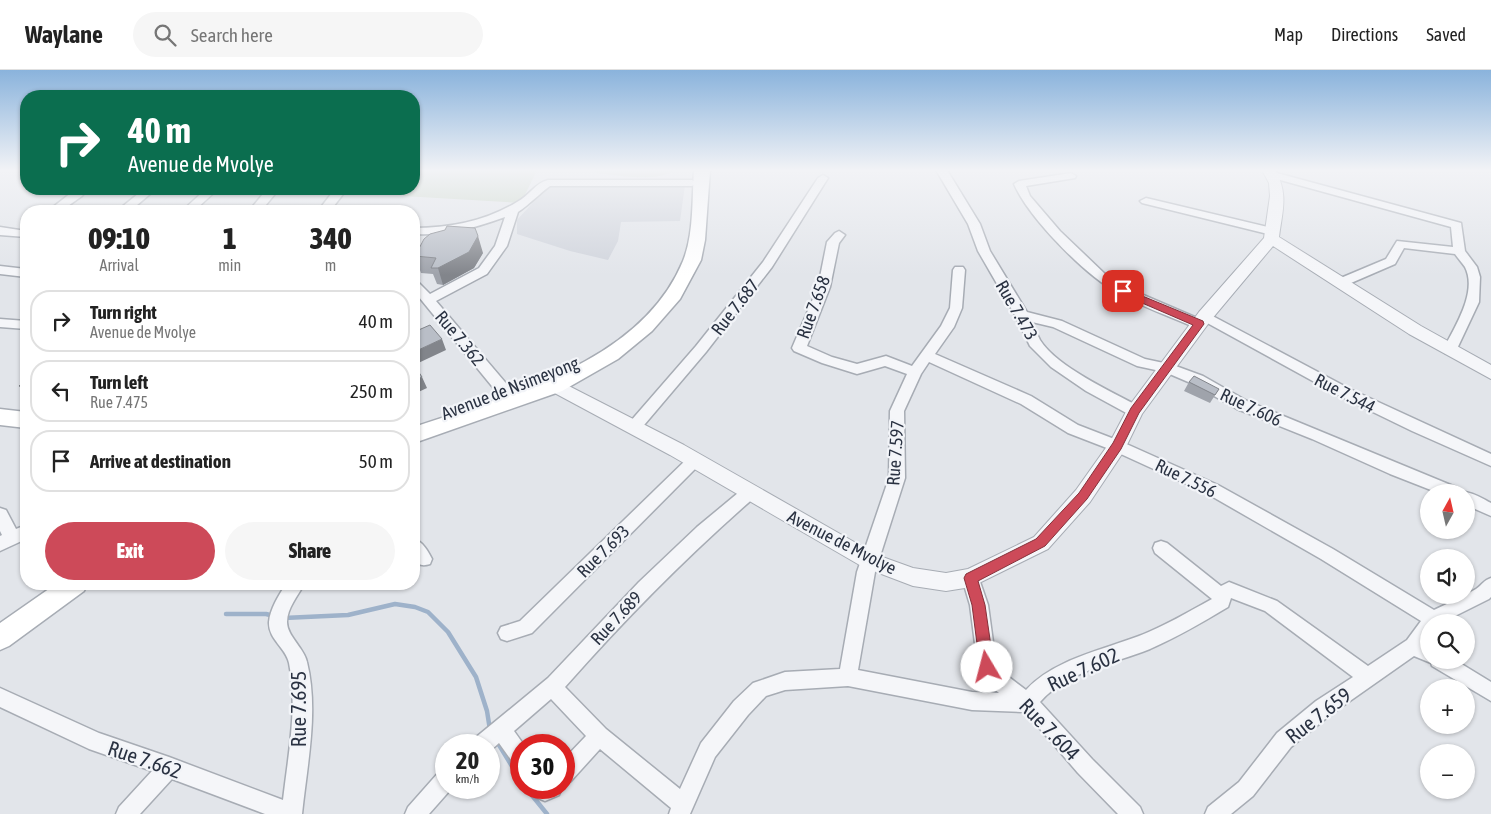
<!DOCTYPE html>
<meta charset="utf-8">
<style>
:root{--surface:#fff;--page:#f6f6f6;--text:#222;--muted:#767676;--line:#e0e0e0;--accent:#cd4a59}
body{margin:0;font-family:"Asap Condensed",sans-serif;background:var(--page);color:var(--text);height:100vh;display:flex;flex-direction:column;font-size:19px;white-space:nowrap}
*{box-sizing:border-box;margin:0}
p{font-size:16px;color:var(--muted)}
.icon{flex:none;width:28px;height:28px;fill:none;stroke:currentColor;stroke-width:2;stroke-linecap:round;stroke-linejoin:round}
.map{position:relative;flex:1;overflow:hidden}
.details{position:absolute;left:20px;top:135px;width:400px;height:385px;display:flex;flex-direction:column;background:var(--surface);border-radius:20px;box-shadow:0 1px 4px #0004}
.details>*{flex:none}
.top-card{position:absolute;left:20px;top:20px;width:400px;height:105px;border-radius:20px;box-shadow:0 1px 4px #0004;background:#0b6e4f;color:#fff;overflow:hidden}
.needle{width:32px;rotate:8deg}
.controls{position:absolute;left:1420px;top:414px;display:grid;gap:10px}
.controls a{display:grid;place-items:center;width:55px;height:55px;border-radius:50%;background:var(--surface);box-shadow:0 1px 4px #0004;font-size:25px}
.speed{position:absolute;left:435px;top:664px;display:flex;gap:10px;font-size:25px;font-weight:700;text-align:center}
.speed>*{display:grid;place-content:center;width:65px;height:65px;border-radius:50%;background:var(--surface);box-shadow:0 1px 4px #0004;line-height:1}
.speed small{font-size:12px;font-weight:400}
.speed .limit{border:8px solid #d22;background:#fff;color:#111}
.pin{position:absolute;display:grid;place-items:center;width:42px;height:42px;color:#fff;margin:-21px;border-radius:10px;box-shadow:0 2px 8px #0006}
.me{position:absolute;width:55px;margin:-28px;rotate:352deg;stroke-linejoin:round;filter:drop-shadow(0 0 4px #0008)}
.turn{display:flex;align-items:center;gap:18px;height:105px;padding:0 25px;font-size:22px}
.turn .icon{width:65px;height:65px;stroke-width:2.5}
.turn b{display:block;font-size:35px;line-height:42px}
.eta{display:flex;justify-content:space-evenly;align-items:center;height:85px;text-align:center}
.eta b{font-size:30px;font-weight:800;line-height:35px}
.action{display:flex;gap:10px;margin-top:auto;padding:10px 25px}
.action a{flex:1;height:58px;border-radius:30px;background:var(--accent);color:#fff;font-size:20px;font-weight:800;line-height:58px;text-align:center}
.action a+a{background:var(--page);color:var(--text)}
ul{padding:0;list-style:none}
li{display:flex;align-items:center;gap:15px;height:62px;margin:0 10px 8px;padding:0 15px;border:2px solid var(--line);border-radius:20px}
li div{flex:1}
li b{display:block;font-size:19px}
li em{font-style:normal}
header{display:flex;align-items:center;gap:30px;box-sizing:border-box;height:70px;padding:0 25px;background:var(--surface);border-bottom:1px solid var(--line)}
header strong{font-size:24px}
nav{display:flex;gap:28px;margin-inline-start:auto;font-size:18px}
.search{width:350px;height:45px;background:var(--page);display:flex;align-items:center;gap:12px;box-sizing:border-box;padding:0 18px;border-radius:28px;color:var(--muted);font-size:19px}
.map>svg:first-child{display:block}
.built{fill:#d0d4dc}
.green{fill:#c7d4c3}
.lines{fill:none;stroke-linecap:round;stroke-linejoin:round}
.stream{stroke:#9eb2ca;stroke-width:4.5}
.minor-casing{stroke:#a7acb4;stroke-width:3}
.tertiary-casing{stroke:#a7acb4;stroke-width:2}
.secondary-casing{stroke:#a7acb4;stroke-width:3}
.minor{fill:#f5f6f9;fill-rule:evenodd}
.tertiary{fill:#f5f6f9;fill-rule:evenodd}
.secondary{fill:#fff;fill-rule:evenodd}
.wall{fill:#9fa3ab}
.shaded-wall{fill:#82858b}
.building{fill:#b9bec7;stroke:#82858b}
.route{fill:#cd4a59;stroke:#85303a}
.labels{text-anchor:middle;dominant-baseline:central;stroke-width:4.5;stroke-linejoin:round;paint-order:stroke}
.street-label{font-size:18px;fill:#2a3242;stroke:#f2f4f8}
.near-street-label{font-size:21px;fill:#2a3242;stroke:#f2f4f8}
</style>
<header>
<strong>Waylane</strong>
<div class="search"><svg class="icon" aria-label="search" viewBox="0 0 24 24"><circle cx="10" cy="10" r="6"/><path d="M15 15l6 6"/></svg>Search here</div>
<nav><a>Map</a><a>Directions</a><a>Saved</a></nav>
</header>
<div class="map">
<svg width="1491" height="744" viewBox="0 0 1491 744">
<rect width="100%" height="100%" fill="#e2e5ea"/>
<path class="built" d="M550 114 685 115 680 151 621 152 618 171 608 190 570 181 517 164V150Z"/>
<path class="green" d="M420 100H537L521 133 403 126 407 119H414V110Z
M594 100H674C658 113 616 105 596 103Z"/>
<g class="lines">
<path class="stream" d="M226 544H266L274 546
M284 548 348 545 395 534 415 537 428 542 448 562 476 607 487 641 490 660
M496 670 521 711
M526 718 547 744"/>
<defs>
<path id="minor" d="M936 100H947L980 154 990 181 1027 242 1062 251 1145 289 1173 295 1203 306 1247 331 1458 418 1460 422H1436L1390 404 1312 369 1237 339 1193 314 1165 302 1137 296 1053 257 1032 252C1034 258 1037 264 1040 270 1057 297 1112 322 1140 337L1142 341 1140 345 1135 346 1130 345 1086 321 1051 297 1030 276 1015 245 978 181 968 154Z
M1071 103 1076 106 1075 108 1026 116 1030 126 1060 161 1105 204 1127 218 1204 251 1206 254 1204 257H1194C1169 246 1142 237 1118 223 1085 205 1029 148 1014 114L1019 111Z
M1277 103 1461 153 1465 181 1477 197 1480 207 1479 232 1455 283H1445L1443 280C1454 258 1478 222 1465 197 1462 193 1458 188 1455 184L1404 178 1395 194 1344 216 1340 217 1334 213 1336 210 1386 189 1397 171 1453 177 1451 157 1273 108 1272 106Z
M823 105 828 108 772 197 706 282 639 361 634 362 629 361 627 357 629 353 696 276 763 192 818 108Z
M548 110H692L697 113 692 116H550C539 124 530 134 518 142L507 176 487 204 436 231 510 318 512 322 510 326H500L414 221V211L418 212 430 224 479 198 495 176 505 147C475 158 446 166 414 164V158C450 158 486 151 517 132 529 126 535 113 548 110Z
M76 119H88L82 126 61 141H48Z
M144 119H156L130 141H117Z
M206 119H218L194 141H182Z
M267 119H279L261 141H249Z
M335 119H347L330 141H318Z
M1146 128 1276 159 1278 161 1272 165 1142 133 1140 131Z
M0 157 26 161V167L0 165Z
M839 161 845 165 839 173 830 217 807 276 832 287 857 294 886 286 912 296 941 256 950 238 953 200 955 197H963L965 200 962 238 954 257 935 284 1031 326 1078 355 1122 372 1218 415 1333 479 1434 540C1448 533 1463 527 1476 519 1482 515 1484 510 1491 508V527L1489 529 1443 552H1429V569L1426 574 1429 575V590H1455L1491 612V631L1432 596 1431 593 1414 586 1330 645 1291 677 1253 726 1231 744H1205L1208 737 1239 712 1277 663 1316 631 1353 607 1265 541 1231 528 1228 537C1203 552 1177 567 1150 579 1113 594 1067 601 1040 632L1092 689 1140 737 1143 744H1118L1078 703 1041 660 1023 642 972 640 848 616 785 620 766 626 748 645 715 687 690 744H669L671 738 600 679 571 711 564 714V689L586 666 551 629 514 661 524 675H521V697L514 694 499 673 489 682V675H472L475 668 548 608 639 512 697 457 744 418 750 416 756 418 758 422 756 426C686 487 626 548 565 617L606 659 680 719 701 673 734 631 753 613 785 602 840 599 857 502 889 408 890 341 907 304 885 296 857 304 822 293 794 281 792 278 818 217 827 172 835 163ZM929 292 1021 334 1068 363 1112 380 1206 423 1321 489 1421 551 1407 570 1368 596 1277 531 1229 512 1221 516 1167 473 1161 471 1155 473 1153 478 1155 483 1212 529C1188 542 1165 556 1139 566 1102 580 1053 590 1026 620L1001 601 996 594 988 535 977 503 971 501 965 503 962 508 970 535 978 597 987 613 999 623 972 622 858 600 875 502 905 408 904 341 921 304Z
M0 196 26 199V207L0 204Z
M1205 242 1350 319 1491 384V396L1412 361 1340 326 1200 249 1198 246 1200 243Z
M0 249 26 251V259L0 257Z
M695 384 700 386 703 390 700 394 532 563 507 571 501 569 498 563 501 557 520 551 690 386Z
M1463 422C1473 422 1483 429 1491 433V446L1466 435V422Z
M0 438 6 440 16 459 26 455V469L0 481V466L2 465 0 461Z
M414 469C423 472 428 481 432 489L430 494C412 500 413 481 414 469Z
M286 514H304C298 526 287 538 287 552 287 566 304 578 307 592 319 641 307 695 302 744H265L172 709 140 744H116L119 737 152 701 89 679 0 637V618L99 663 169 687 283 730C288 686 298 638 289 593 286 578 268 569 269 552 270 539 279 525 286 514Z
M446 699V718H452L429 744H405L408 737 439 702Z
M533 718H562L559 725 545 731 538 728Z"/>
<path id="tertiary" d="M1262 100H1275C1289 124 1282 142 1279 167L1421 256 1491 295V309L1409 264 1273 176 1211 250 1142 344 1124 381 1090 432 1048 479 971 517 946 521 913 516 863 497 670 385 549 320 536 308 539 304C549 301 554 306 561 312L684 375 877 485 913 498 946 503 968 499 1034 467 1076 420 1110 372 1129 336 1199 242 1264 168 1270 126 1269 113Z"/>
<path id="secondary" d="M694 100H710L705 170 701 190 680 229 652 261 618 289 562 321 414 373V357C508 325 641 293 683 191 694 164 692 129 694 100Z
M0 339 26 342V358L0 355Z
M56 514H87L84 521 9 576 0 580V553Z"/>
</defs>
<use href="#minor" class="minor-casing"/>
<use href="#tertiary" class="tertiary-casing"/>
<use href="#secondary" class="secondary-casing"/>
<use href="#minor" class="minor"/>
<use href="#tertiary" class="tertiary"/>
<use href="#secondary" class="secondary"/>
</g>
<path class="wall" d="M483 183 474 198 443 215 437 214 433 204 421 203 415 186Z
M26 310V324L19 316Z
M1189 312 1219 319 1210 333 1184 321Z"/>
<path class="shaded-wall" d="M478 166 483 183 474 198 443 215 438 198Z
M442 269 446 280 414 295V282Z
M422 307 427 318 414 324V311Z"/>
<path class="building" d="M447 156 475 158 478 166 469 182 438 198H431L436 188 415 186 424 169 430 164 445 160Z
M430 255 442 269 414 282V262Z
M414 295 422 307 414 311Z
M1194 306 1219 319 1215 325 1189 312Z
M26 310V317L19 316Z"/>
<linearGradient id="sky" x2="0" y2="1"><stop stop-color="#8ab3dc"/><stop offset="0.49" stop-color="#f2f3f6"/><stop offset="1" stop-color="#f2f3f6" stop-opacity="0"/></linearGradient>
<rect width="1491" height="205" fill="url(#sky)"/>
<path class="route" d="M1123 218 1203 251 1204 254 1139 343 1121 379 1087 429 1045 476 978 511 985 535 994 597 992 602 987 604 982 602 980 597 972 535 964 508 966 504 1036 469 1079 423 1113 373 1131 338 1193 255 1119 223V219Z"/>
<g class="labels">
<g class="street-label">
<text transform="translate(735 237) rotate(-52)">Rue 7.687</text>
<text transform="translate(813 237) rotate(-70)">Rue 7.658</text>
<text transform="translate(1017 240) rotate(60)">Rue 7.473</text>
<text transform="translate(460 268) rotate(50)">Rue 7.362</text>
<text transform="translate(510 318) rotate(-21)">Avenue de Nsimeyong</text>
<text transform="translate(1345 323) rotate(27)">Rue 7.544</text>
<text transform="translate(1251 337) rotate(25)">Rue 7.606</text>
<text transform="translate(895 383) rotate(-86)">Rue 7.597</text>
<text transform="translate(1186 408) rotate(26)">Rue 7.556</text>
<text transform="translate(842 472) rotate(27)">Avenue de Mvolye</text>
<text transform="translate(603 481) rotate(-45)">Rue 7.693</text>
<text transform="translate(616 548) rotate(-47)">Rue 7.689</text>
</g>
<g class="near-street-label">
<text transform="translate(1083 599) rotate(-25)">Rue 7.602</text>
<text transform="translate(298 639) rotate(-90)">Rue 7.695</text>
<text transform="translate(1318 645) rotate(-38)">Rue 7.659</text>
<text transform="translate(1050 659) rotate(46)">Rue 7.604</text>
<text transform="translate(145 689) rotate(19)">Rue 7.662</text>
</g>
</g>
</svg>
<div class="controls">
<a><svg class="needle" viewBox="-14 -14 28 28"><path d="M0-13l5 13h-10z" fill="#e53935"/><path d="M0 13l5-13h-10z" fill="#767676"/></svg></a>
<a><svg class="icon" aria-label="sound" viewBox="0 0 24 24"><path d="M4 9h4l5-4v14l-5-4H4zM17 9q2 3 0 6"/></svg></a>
<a><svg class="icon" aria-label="search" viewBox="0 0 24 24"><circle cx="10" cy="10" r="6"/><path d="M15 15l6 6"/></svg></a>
<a>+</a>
<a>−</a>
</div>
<div class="speed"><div>20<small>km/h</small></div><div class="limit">30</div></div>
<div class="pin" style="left:1123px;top:221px;background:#d93025"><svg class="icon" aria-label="arrive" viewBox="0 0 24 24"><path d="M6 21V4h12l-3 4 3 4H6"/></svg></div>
<svg class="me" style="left:987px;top:597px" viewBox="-20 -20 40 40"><circle r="19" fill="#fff"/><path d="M0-13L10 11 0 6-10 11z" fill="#cd4a59"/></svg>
<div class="top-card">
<div class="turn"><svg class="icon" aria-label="right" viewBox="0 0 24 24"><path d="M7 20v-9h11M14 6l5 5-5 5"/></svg><div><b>40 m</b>Avenue de Mvolye</div></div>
</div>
<section class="details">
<div class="eta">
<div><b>09:10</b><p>Arrival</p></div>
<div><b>1</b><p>min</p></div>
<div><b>340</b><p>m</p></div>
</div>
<ul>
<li><svg class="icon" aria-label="right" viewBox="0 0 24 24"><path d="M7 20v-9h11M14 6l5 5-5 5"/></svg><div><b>Turn right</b><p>Avenue de Mvolye</p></div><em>40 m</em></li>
<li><svg class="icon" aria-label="left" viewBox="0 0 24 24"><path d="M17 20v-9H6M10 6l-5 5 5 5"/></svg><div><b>Turn left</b><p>Rue 7.475</p></div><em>250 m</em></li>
<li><svg class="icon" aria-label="arrive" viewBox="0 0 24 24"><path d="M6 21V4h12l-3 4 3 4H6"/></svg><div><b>Arrive at destination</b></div><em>50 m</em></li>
</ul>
<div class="action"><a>Exit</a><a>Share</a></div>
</section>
</div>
